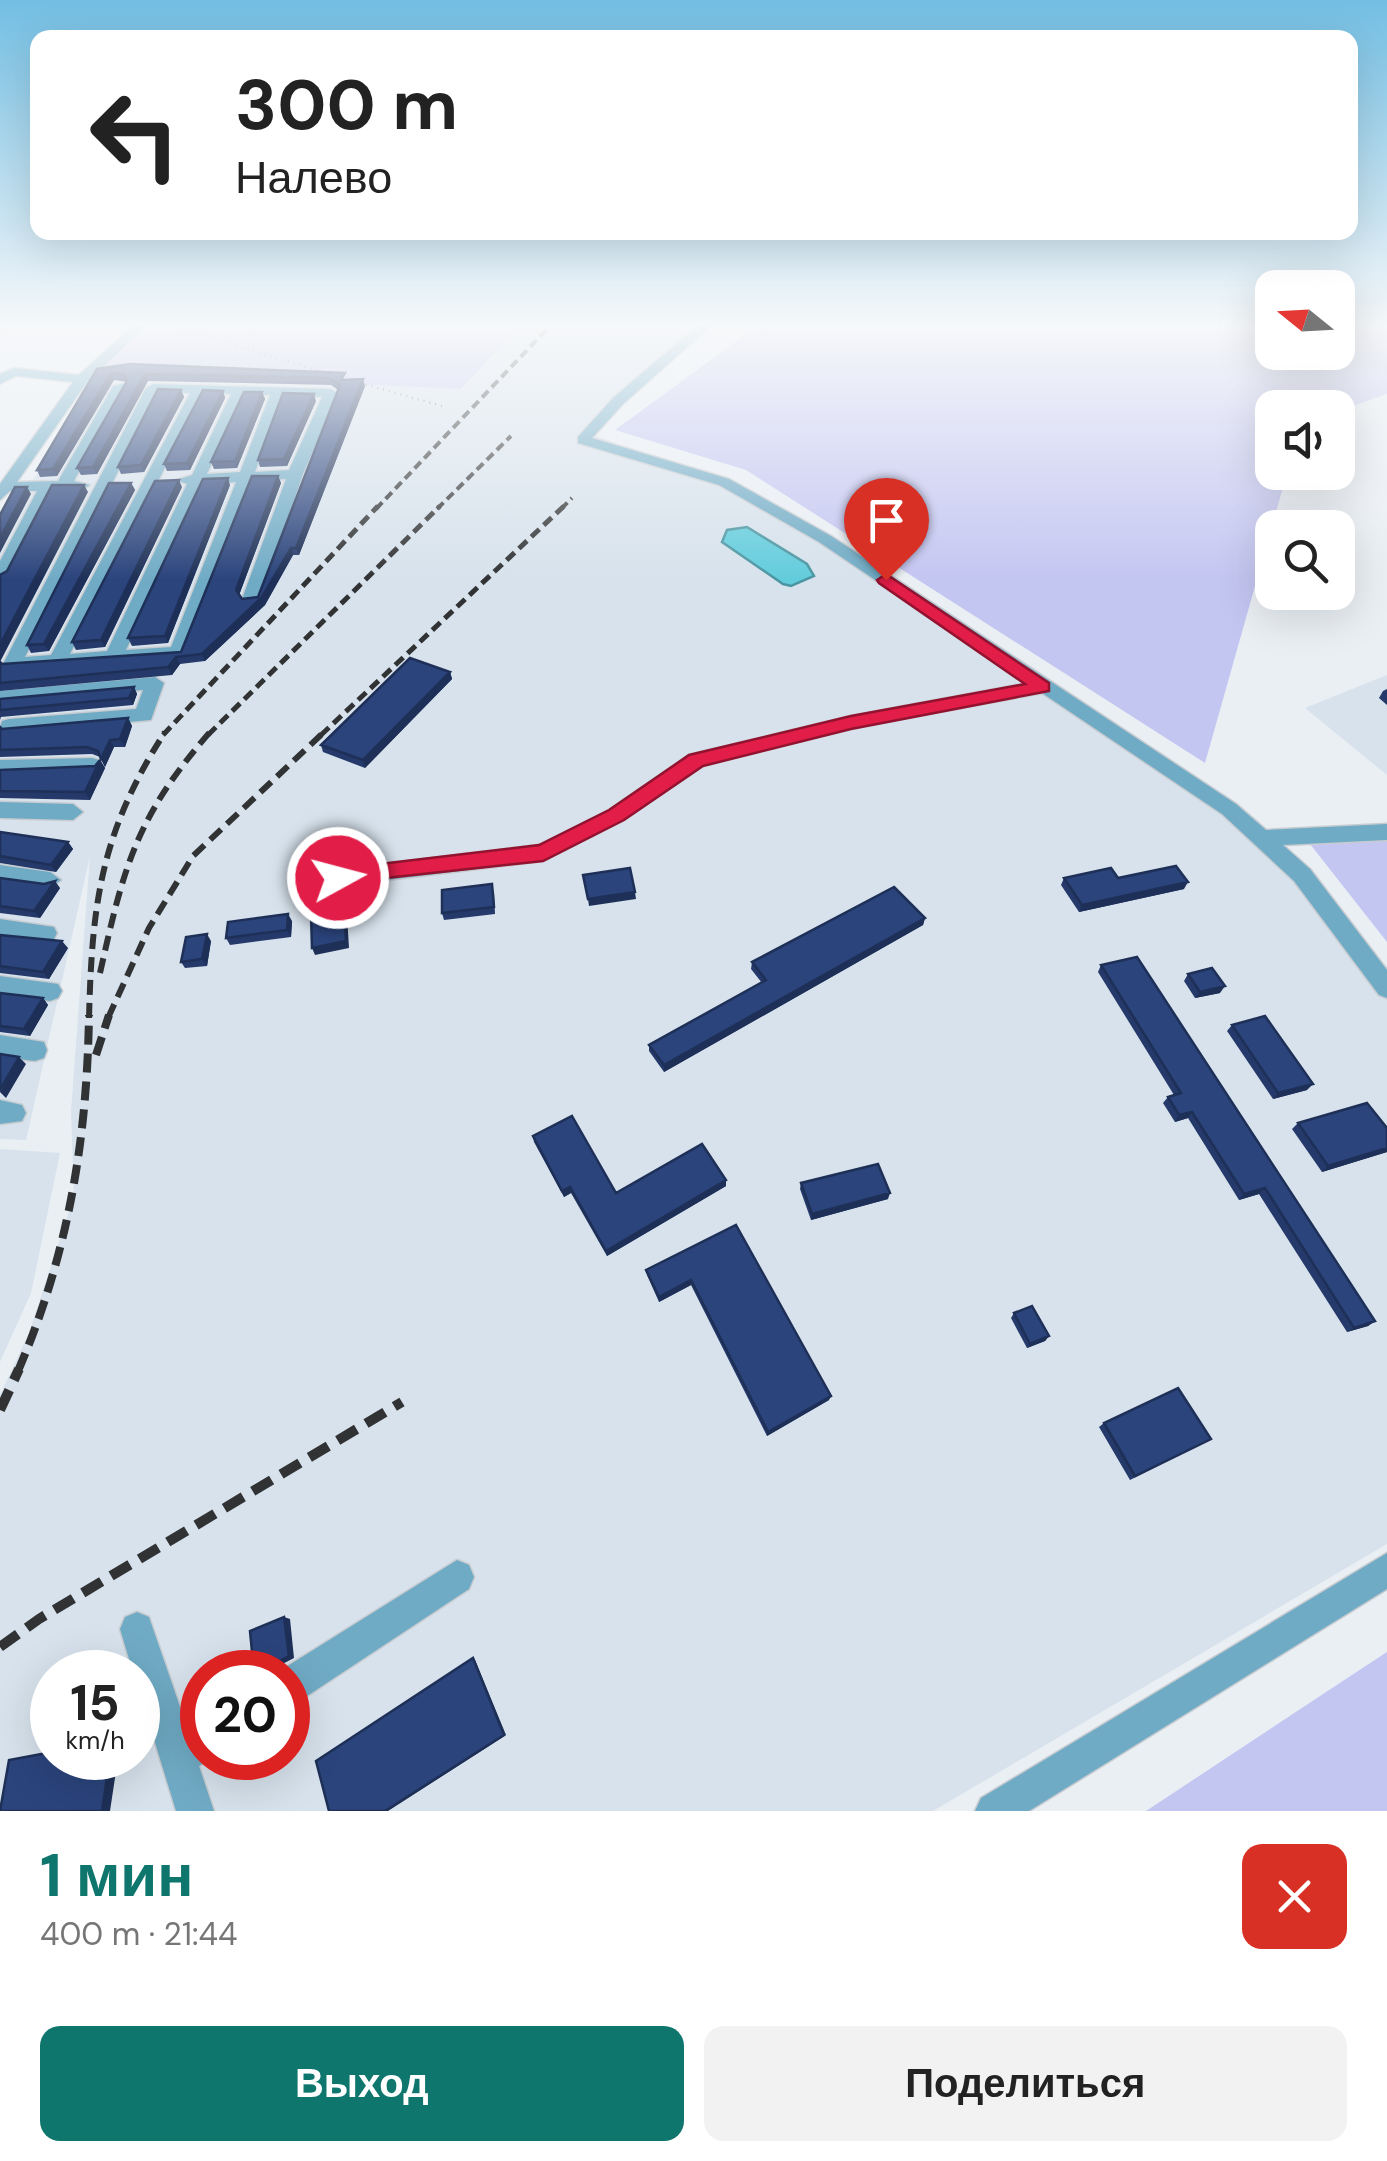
<!DOCTYPE html>
<html lang="ru">
<meta charset="utf-8">
<style>
:root{--surface:#fff;--page:#f2f2f2;--text:#222;--muted:#767676;--accent:#0f766e}
body{margin:0;font-family:"DM Sans",sans-serif;background:var(--page);color:var(--text);height:100vh;display:flex;flex-direction:column;font-size:38px;white-space:nowrap}
*{box-sizing:border-box;margin:0}
p{font-size:32px;color:var(--muted)}
.icon{flex:none;width:55px;height:55px;fill:none;stroke:currentColor;stroke-width:2;stroke-linecap:round;stroke-linejoin:round}
.map{position:relative;height:1811px;overflow:hidden}
.sheet{display:flex;flex-direction:column;background:var(--surface);flex:1}
.sheet>*{flex:none}
.top-card{position:absolute;left:30px;top:30px;width:1328px;height:210px;border-radius:20px;box-shadow:0 10px 40px #0002;background:#fff;color:var(--text);overflow:hidden}
.needle{width:65px;rotate:288deg}
.tools{position:absolute;left:1255px;top:270px;display:grid;gap:20px}
.tools a{display:grid;place-items:center;width:100px;height:100px;border-radius:20px;background:var(--surface);box-shadow:0 10px 40px #0002;font-size:50px}
.speed{position:absolute;left:30px;top:1650px;display:flex;gap:20px;font-size:50px;font-weight:700;text-align:center}
.speed>*{display:grid;place-content:center;width:130px;height:130px;border-radius:50%;background:var(--surface);box-shadow:0 10px 40px #0002;line-height:1}
.speed small{font-size:25px;font-weight:400}
.speed .limit{border:15px solid #d22;background:#fff;color:#111}
.pin{position:absolute;display:grid;place-items:center;width:85px;height:85px;color:#fff;margin:-102px -42px;border-radius:50% 50% 50% 0;rotate:-45deg;box-shadow:0 0 10px #0007}
.pin .icon{rotate:45deg}
.me{position:absolute;width:110px;margin:-55px;rotate:83deg;stroke-linejoin:round;filter:drop-shadow(0 0 8px #0008)}
.turn{display:flex;align-items:center;gap:35px;height:210px;padding:0 40px;font-size:45px}
.turn .icon{width:130px;height:130px;stroke-width:2.5}
.turn b{display:block;font-size:70px;line-height:85px}
.round{display:grid;place-items:center;flex:none;width:105px;height:105px;border-radius:20px;background:var(--page)}
.overview{display:flex;align-items:center;justify-content:space-between;height:170px;padding:0 40px}
h1{font-size:60px;font-weight:700;line-height:75px;color:var(--accent)}
.cta{display:flex;gap:20px;margin-top:auto;padding:20px 40px}
.cta a{flex:1;height:115px;border-radius:20px;background:var(--accent);color:#fff;font-size:40px;font-weight:700;line-height:115px;text-align:center}
.cta a+a{background:var(--page);color:var(--text)}
.map>svg:first-child{display:block}
.built{fill:#d7e2ec;fill-rule:evenodd}
.green{fill:#c4c6f2}
.water{fill:#62ccdc;stroke:#4b96a2;stroke-width:2.5}
.lines{fill:none;stroke-linecap:round;stroke-linejoin:round}
.minor-casing{stroke:#c8ccd1;stroke-width:3}
.path{stroke:#7c8083;stroke-width:2.5;stroke-dasharray:1 5;stroke-linecap:butt}
.minor{fill:#70abc5;fill-rule:evenodd}
.rail-far4{stroke:#303234;stroke-width:4;stroke-dasharray:9 5;stroke-linecap:butt}
.rail-far3{stroke:#303234;stroke-width:5;stroke-dasharray:11 6;stroke-linecap:butt}
.rail-far2{stroke:#303234;stroke-width:6;stroke-dasharray:15 8;stroke-linecap:butt}
.rail-far1{stroke:#303234;stroke-width:8;stroke-dasharray:19 9;stroke-linecap:butt}
.rail{stroke:#303234;stroke-width:10;stroke-dasharray:22 11;stroke-linecap:butt}
.wall{fill:#253a6b}
.shaded-wall{fill:#1e3057}
.building{fill:#2b447c;stroke:#1e3057;stroke-width:2.5}
.route{fill:#e11d48;stroke:#92132f;stroke-width:2.5}
</style>
<div class="map">
<svg width="1387" height="1811" viewBox="0 0 1387 1811">
<rect width="100%" height="100%" fill="#eaeff4"/>
<path class="built" d="M522 326H706L617 405 592 434 728 488 823 540 1170 762 1264 827 1317 878 1387 972V1544L933 1811H0V1395L29 1333 74 1196 71 1111 90 856 26 1140 0 1139V532L100 374 462 389ZM52 1672H138V1758H52ZM202 1672H288V1758H202Z
M1387 675V775L1305 708Z
M0 1149 60 1153 31 1293 0 1362Z"/>
<path class="green" d="M146 326H521L461 389 97 373Z
M757 326H1272V352H1338V326H1387V394L1338 411 1272 408V472L1287 473 1205 763 746 470 615 430Z
M1387 839V942L1310 844Z
M1387 1652V1811H1146L1358 1671Z"/>
<path class="water" d="M747 527 807 564 814 576 791 586 783 584 722 542 727 530Z"/>
<g class="lines">
<defs>
<path id="minor" d="M133 326H146L87 382 17 482 58 481 113 386 125 383 127 386 74 481 90 485 82 490H52L8 577 0 582V561L37 491H10L0 500V484L73 382 16 376 0 384V374L14 368 79 375Z
M697 326H711L623 404 592 438 729 479 831 536 1236 804 1266 830 1387 824V840L1283 845 1310 869 1387 970V998L1379 995 1294 881 1222 814 1042 693 851 728 702 765 623 820 543 861 338 886 330 884 327 878 338 870 539 845 609 810 689 755 851 716 1028 683 819 542 719 485 578 443V437L613 398Z
M153 384 331 389 338 393 303 474 260 599 251 604 242 599 286 479 251 481 184 656 6 668 3 664 146 388ZM158 392 190 393 51 655 25 657ZM203 393 231 394 192 475 176 480 187 484 107 651 70 654ZM244 395H270L240 472 207 474ZM283 396 322 397 289 470 255 472ZM236 482 171 647 126 650 203 484Z
M155 677 164 683 151 720 9 733 0 727 2 721 9 719 136 709 143 690 0 703V691Z
M92 758 99 760 102 765 99 770 0 774V760Z
M0 802 73 804 83 812 73 820 0 818Z
M0 865 50 872 61 880 50 888 0 881Z
M0 919 54 927 57 933 54 939 46 942 0 937Z
M0 976 58 984 62 991 58 998 50 1001 0 996Z
M0 1035 44 1042 47 1050 44 1058 35 1061 0 1057Z
M0 1100 22 1105 26 1113 22 1121 0 1124Z
M1387 1553V1589L1029 1811H975L981 1798Z
M457 1560 469 1565 474 1577 469 1589 301 1700 288 1705V1672H278Z
M137 1612 149 1617 188 1730 202 1724V1758H211L199 1766 214 1811H176L138 1687V1672H133L120 1629 125 1617Z"/>
</defs>
<use href="#minor" class="minor-casing"/>
<path class="path" d="M173 326 326 373
M0 335 6 326
M360 383 442 406"/>
<use href="#minor" class="minor"/>
<path class="rail-far4" d="M376 509 550 326
M437 509 511 436
M561 509 572 498"/>
<path class="rail-far3" d="M163 735 378 506
M208 735 440 506
M321 735 564 506"/>
<path class="rail-far2" d="M100 973C124 866 136 817 210 732
M89 1018C92 902 101 832 165 732
M108 1018 149 928 193 856 324 732"/>
<path class="rail-far1" d="M96 1055 109 1015
M18 1371C68 1255 87 1141 89 1015"/>
<path class="rail" d="M0 1410 19 1369
M0 1647 39 1619 402 1402"/>
</g>
<path class="wall" d="M97 369 346 380 365 386 299 555H293L265 605 205 661 180 664 172 675 0 691V662L2 664 181 652 278 476 281 483 239 595 242 599 258 597 338 390 331 385 148 381 97 474 81 475 77 468 127 382 114 380 57 476 40 477 37 470Z
M181 390 184 397 144 472 121 474 118 467Z
M223 391 225 398 190 470 167 471 164 464Z
M262 392 265 399 237 468 214 469 211 462Z
M316 401 287 466 260 467 258 460Z
M131 483 135 490 49 651 31 653 27 645Z
M230 485 168 643 132 646 128 638Z
M182 487 105 647 76 650 72 642Z
M450 672 452 679 365 768 323 752 321 745Z
M134 687 137 694 133 705 1 717 0 720V699Z
M1387 689V705L1379 698 1383 691Z
M128 718 132 726 125 747H114L105 767 100 757 92 754 0 757V727L2 729Z
M100 760 105 768 90 800 0 798V770L95 766Z
M0 832 68 842 73 849 56 872 0 863Z
M0 878 60 888 40 918 0 913Z
M1064 878H1118L1184 889 1079 912 1061 885Z
M494 891 495 914 444 920 442 913Z
M925 918 923 925 664 1072 649 1051V1045L762 983 751 969 752 962Z
M292 921 291 937 230 945 226 938Z
M0 935 68 948 49 979 0 973Z
M211 941 207 966 185 968 181 962Z
M1101 965 1375 1321 1368 1326 1347 1332 1259 1194 1239 1200 1188 1118 1175 1122 1163 1103 1168 1097 1174 1095 1098 972Z
M1188 974 1220 993 1195 998 1184 981Z
M0 993 43 998 48 1005 30 1036 0 1032Z
M1232 1025 1307 1090 1273 1099 1227 1031Z
M1298 1123 1387 1128V1152L1322 1172 1292 1129Z
M533 1136 616 1193 726 1180V1186L607 1256 571 1193 564 1197 534 1142Z
M801 1183 888 1199 811 1220 800 1189Z
M736 1225 829 1400 767 1436 691 1285 659 1302 647 1275 646 1270Z
M1014 1313 1049 1336 1045 1341 1027 1348 1011 1318Z
M1104 1423 1211 1439 1130 1480 1099 1427Z"/>
<path class="shaded-wall" d="M111 373 114 380 57 476 53 469Z
M145 374 148 381 97 474 93 467Z
M363 379 365 386 299 555 296 548Z
M181 390 184 397 144 472 141 465Z
M223 391 225 398 190 470 187 463Z
M262 392 265 399 237 468 235 461Z
M314 394 316 401 287 466 284 459Z
M278 476 281 483 238 598 236 590Z
M228 478 230 485 168 643 165 636Z
M179 480 182 487 105 647 101 640Z
M131 483 135 490 49 651 44 644Z
M84 485 88 492 0 662V645Z
M27 487 31 494 0 553V538Z
M291 548 293 555 265 605 205 661 202 654 262 597Z
M176 657 180 664 172 675 168 667Z
M450 672 452 679 365 768 363 760Z
M134 687 137 694 133 705 129 698Z
M128 718 132 726 125 747 120 739Z
M110 740 114 747 105 767 101 759Z
M100 760 105 768 90 800 85 792Z
M68 842 73 849 56 872 51 865Z
M55 881 60 888 40 918 34 911Z
M1188 882 1184 889 1079 912 1082 905Z
M635 892 636 899 589 906 588 899Z
M344 908 347 915 349 948 315 955 312 948Z
M288 914 292 921 291 937 287 930Z
M925 918 923 925 664 1072V1065Z
M207 934 211 941 207 966 202 959Z
M62 941 68 948 49 979 43 972Z
M1225 986 1220 993 1195 998 1200 992Z
M43 998 48 1005 30 1036 24 1029Z
M19 1057 26 1064 6 1098 0 1092Z
M1313 1084 1307 1090 1273 1099 1278 1093Z
M1192 1112 1188 1118 1175 1122 1179 1115Z
M1387 1148V1152L1322 1172 1328 1166Z
M726 1180V1186L607 1256 606 1251Z
M570 1187 571 1193 564 1197 562 1191Z
M1265 1188 1259 1194 1239 1200 1244 1194Z
M890 1193 888 1199 811 1220 812 1214Z
M691 1280V1285L659 1302V1297Z
M1375 1321 1368 1326 1347 1332 1354 1328Z
M1049 1336 1045 1341 1027 1348 1030 1344Z
M831 1396 829 1400 767 1436 768 1432Z
M284 1617 290 1619 294 1658 267 1672H259Z
M473 1658 475 1660 506 1735 388 1811H385Z
M110 1758H118L110 1811H102Z"/>
<path class="building" d="M130 364 345 373 341 380 363 379 296 548H291L262 597 202 654 176 657 168 667 0 683V662L2 664 181 652 252 476H278L236 590 242 599 258 597 340 385 329 378 145 374 93 467 77 468 127 381 125 375 111 373 53 469 37 470 97 369Z
M158 389 181 390 141 465 118 467Z
M203 390 223 391 187 463 164 464Z
M244 392H262L235 461 211 462Z
M283 393 314 394 284 459 258 460Z
M228 478 165 636 128 638 203 479Z
M179 480 101 640 72 642 155 481Z
M109 483H131L44 644 27 645Z
M52 485H84L0 645V575L7 571Z
M15 487H27L0 538V515Z
M410 658 450 672 363 760 321 745Z
M134 687 129 698 0 710V699Z
M128 718 120 739 110 740 101 759 98 751 87 747 0 750V727L2 729Z
M100 760 85 792 0 791V770L95 766Z
M0 832 68 842 51 865 0 856Z
M1176 866 1188 882 1082 905 1064 878 1111 868 1118 878Z
M630 868 635 892 588 899 583 875Z
M0 878 44 884 55 881 34 911 0 906Z
M492 884 494 907 442 913V890Z
M894 887 925 918 664 1065 649 1045 766 980 752 962Z
M344 908 346 941 312 948 311 915Z
M288 914 287 930 226 938 228 922Z
M207 934 202 959 181 962 186 937Z
M0 935 62 941 43 972 0 966Z
M1137 957 1375 1321 1354 1328 1265 1188 1244 1194 1192 1112 1179 1115 1168 1097 1181 1093 1101 965Z
M1212 968 1225 986 1200 992 1188 974Z
M0 993 43 998 24 1029 0 1026Z
M1265 1016 1313 1084 1278 1093 1232 1025Z
M0 1054 19 1057 0 1090Z
M1367 1103 1387 1128V1148L1328 1166 1298 1123Z
M572 1116 616 1193 702 1144 726 1180 606 1251 570 1187 562 1191 533 1136Z
M878 1164 890 1193 812 1214 801 1183Z
M736 1225 831 1396 768 1432 691 1280 659 1297 646 1270Z
M1032 1306 1049 1336 1030 1344 1014 1313Z
M1178 1388 1211 1439 1135 1476 1104 1423Z
M284 1617 289 1656 259 1672H254L250 1631Z
M473 1658 504 1735 385 1811H329L316 1761Z
M52 1752V1758H110L102 1811H0L9 1760Z"/>
<linearGradient id="sky" x2="0" y2="1"><stop stop-color="#72bee3"/><stop offset="0.56" stop-color="#f6f8fa"/><stop offset="1" stop-color="#f6f8fa" stop-opacity="0"/></linearGradient>
<rect width="1387" height="580" fill="url(#sky)"/>
<path class="route" d="M886 574 1049 683V691L851 729 703 766 624 820 543 861 330 884V872L338 869 539 845 609 810 689 755 851 716 1025 684 879 583 877 580Z"/>
</svg>
<div class="tools">
<a><svg class="needle" viewBox="-14 -14 28 28"><path d="M0-13l5 13h-10z" fill="#e53935"/><path d="M0 13l5-13h-10z" fill="#767676"/></svg></a>
<a><svg class="icon" aria-label="sound" viewBox="0 0 24 24"><path d="M4 9h4l5-4v14l-5-4H4zM17 9q2 3 0 6"/></svg></a>
<a><svg class="icon" aria-label="search" viewBox="0 0 24 24"><circle cx="10" cy="10" r="6"/><path d="M15 15l6 6"/></svg></a>
</div>
<div class="speed"><div>15<small>km/h</small></div><div class="limit">20</div></div>
<div class="pin" style="left:886px;top:580px;background:#d93025"><svg class="icon" aria-label="arrive" viewBox="0 0 24 24"><path d="M6 21V4h12l-3 4 3 4H6"/></svg></div>
<svg class="me" style="left:338px;top:878px" viewBox="-20 -20 40 40"><circle r="17" fill="#e11d48" stroke="#fff" stroke-width="3"/><path d="M0-11L8 9 0 5-8 9z" fill="#fff"/></svg>
<div class="top-card">
<div class="turn"><svg class="icon" aria-label="left" viewBox="0 0 24 24"><path d="M17 20v-9H6M10 6l-5 5 5 5"/></svg><div><b>300 m</b>Налево</div></div>
</div>
</div>
<section class="sheet">
<div class="overview"><div><h1>1 мин</h1><p>400 m · 21:44</p></div><a class="round" style="background:#d93025;color:#fff"><svg class="icon" aria-label="close" viewBox="0 0 24 24"><path d="M6 6l12 12M18 6L6 18"/></svg></a></div>
<div class="cta"><a>Выход</a><a>Поделиться</a></div>
</section>
